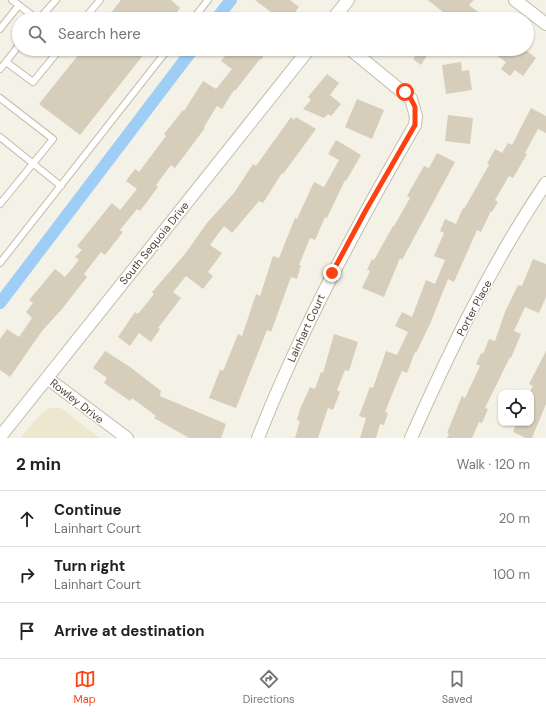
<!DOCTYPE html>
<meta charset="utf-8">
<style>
:root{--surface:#fff;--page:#f2f2f2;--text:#222;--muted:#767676;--line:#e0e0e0;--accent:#ff4112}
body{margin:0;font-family:"DM Sans",sans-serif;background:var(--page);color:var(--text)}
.controls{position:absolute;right:12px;bottom:12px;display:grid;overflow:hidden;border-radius:8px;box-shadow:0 1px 3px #0004}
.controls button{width:36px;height:36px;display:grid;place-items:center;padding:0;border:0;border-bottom:1px solid var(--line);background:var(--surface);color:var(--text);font:20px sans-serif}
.stop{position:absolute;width:12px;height:12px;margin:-9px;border:3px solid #ff4112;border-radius:50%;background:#fff}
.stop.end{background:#ff4112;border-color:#fff;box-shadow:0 1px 4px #0008}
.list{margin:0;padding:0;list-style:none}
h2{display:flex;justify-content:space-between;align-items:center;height:52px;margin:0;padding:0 16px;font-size:17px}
h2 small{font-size:13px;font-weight:400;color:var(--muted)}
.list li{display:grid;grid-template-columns:26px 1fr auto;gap:12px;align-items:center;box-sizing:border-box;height:56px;padding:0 16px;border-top:1px solid var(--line)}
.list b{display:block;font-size:15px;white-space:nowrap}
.list p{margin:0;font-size:13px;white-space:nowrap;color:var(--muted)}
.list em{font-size:13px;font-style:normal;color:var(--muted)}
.icon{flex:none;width:22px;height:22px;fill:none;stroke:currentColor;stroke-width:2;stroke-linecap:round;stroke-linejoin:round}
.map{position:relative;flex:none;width:546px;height:438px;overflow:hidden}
.search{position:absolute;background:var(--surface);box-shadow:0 1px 3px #0004;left:12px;right:12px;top:12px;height:44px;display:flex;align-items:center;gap:10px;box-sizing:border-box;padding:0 14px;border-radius:22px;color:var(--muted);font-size:15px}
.sheet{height:220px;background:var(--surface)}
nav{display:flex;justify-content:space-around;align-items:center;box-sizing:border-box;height:56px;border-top:1px solid var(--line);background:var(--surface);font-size:11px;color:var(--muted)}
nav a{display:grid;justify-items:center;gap:2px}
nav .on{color:var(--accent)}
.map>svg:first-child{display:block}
.education{fill:#eee7cf}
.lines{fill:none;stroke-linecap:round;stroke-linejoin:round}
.canal{stroke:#9ecef6;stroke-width:12}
.building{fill:#d7cdbb}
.lane-casing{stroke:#c3bcab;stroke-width:8}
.street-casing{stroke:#c3bcab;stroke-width:14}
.path{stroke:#c3b698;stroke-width:2;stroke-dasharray:2 2;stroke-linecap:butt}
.lane{stroke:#fff;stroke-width:6}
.street{stroke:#fff;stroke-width:12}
.route{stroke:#ff4112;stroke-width:5}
.labels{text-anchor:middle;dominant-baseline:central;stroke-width:3;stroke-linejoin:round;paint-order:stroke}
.street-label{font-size:11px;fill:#484135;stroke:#fff}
</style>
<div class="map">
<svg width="546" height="438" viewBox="0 0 546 438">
<rect width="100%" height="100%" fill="#f4f1e6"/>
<path class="education" d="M49 408H61L99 438H21L34 421Z"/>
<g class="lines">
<path class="canal" d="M216 19 231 0
M0 303 193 49"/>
</g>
<path class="building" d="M121 0H171L180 8 172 19H106Z
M255 0H290L299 7 290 19H265L271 12Z
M428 0H474L469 5 487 19H448L443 15 444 13Z
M83 49H148L80 135 39 104Z
M230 49H267L261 60 260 59 235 91 234 90 222 109 217 106 204 127 205 128 175 168 171 165 156 185 158 187 140 211 137 209 120 230 123 232 105 255 101 252 84 274 87 277 62 309 42 331 10 377 0 370V339L7 329 19 337 32 318 26 312 33 303 29 300 55 269 65 277 79 260 75 257 82 250 77 246 112 203 120 210 137 189 126 181 135 169 139 172 166 136 164 134 183 110 184 111 203 81 216 89 232 69 221 61Z
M420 49H431L421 65 413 59Z
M487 49H524L536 58 523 76 515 70 510 76 501 69 506 62Z
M461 62 462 71 469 70 472 90 446 94 442 65Z
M327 74 339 83 330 95 341 104 331 116 328 114 324 118 303 109 311 100 308 97Z
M357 99 384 110 372 139 345 127Z
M531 108 546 116V133L538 129 525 153 527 154 513 178 509 176 495 200 498 202 492 212 491 211 481 232 477 230 454 282 448 279 430 324 416 353 415 352 407 373 402 371 395 387 385 412 388 413 384 425 380 424 376 438H360L366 418 359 416 370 387 373 388 386 351 397 355 408 332 395 326 402 312 412 317 426 280 435 284 445 260 434 256 444 233 440 231 445 219 456 224 463 208 464 209 489 165 487 164 495 149 502 153 508 143 512 145Z
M448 115 473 118 470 144 445 141Z
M291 117 294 120 296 117 316 129 283 174 282 173 263 203 259 201 232 233 224 226 210 245 222 253 208 272 213 276 203 289 186 276 173 292 181 298 158 328 160 329 151 342 139 333 130 346 118 337 135 312 138 314 154 294 152 292 185 254 207 223 234 193 253 164 256 166Z
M336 140 361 155 346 181 345 180 327 218 325 217 315 240 310 238 299 265H301L297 279 291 277 271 332 267 330 236 408 209 398 220 370 223 371 238 334 242 336 256 294 260 296 273 256 279 258 295 218 297 219 314 182 324 187 339 160 328 154Z
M437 153 455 162 402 260 400 258 384 297 362 288 370 271 367 270 372 259 374 260 393 226H394L410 198 407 196 424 166 429 168Z
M533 259 546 264V297L539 313 525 307 514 331 521 334 511 358 510 357 485 408 488 409 482 423 479 422 472 438H447L449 434 447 433 462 396 465 398 480 366 476 364 481 353 483 354 489 339 495 341 505 312 518 285 522 286Z
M334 334 358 342 349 371 345 370 337 390 340 392 333 410 328 408 318 438H295L300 421 297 420 300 409 310 387 315 389 321 372 323 373Z
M105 351 130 367 161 391 160 396 226 424 221 438H189L154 418 156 416 132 398 130 401 104 383 107 378 93 368Z
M546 351V404L532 438H526L513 432 516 423H531V389L533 386 529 384Z"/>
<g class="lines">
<g class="lane-casing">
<path id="lane" d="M12 0 37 19
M39 19 56 0
M84 19 100 0
M193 19 208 0
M0 29 19 5
M19 45 6 62 33 82 60 49
M0 69 6 62
M0 98 53 139 0 204
M0 137 61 186
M0 263 168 49"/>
</g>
<g class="street-casing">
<path id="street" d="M515 0 546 24
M333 19 348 0
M47 378 127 438
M0 437 309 49
M258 438C301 329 356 227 415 125L416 116 411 99 350 49
M411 438C450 350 492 263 546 183"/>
</g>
<path class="path" d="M101 13 106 17"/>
<use href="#lane" class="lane"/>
<use href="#street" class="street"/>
</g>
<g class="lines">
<path class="route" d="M332 273 366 210 415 125V107L411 99 405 92"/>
</g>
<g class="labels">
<g class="street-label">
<text transform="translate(154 243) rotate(-51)">South Sequoia Drive</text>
<text transform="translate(474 308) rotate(-62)">Porter Place</text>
<text transform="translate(306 328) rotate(-65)">Lainhart Court</text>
<text transform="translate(77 401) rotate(38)">Rowley Drive</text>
</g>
</g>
</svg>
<div class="controls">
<button><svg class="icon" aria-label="locate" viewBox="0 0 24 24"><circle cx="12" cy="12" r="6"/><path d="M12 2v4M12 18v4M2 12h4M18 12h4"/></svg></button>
</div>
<div class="stop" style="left:405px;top:92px"></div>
<div class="stop end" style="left:332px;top:273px"></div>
<div class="search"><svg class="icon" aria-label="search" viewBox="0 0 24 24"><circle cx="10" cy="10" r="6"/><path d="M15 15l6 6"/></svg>Search here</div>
</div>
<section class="sheet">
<h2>2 min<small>Walk · 120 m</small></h2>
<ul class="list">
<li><svg class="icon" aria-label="ahead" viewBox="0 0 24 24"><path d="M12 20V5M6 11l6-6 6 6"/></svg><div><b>Continue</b><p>Lainhart Court</p></div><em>20 m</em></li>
<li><svg class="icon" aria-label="right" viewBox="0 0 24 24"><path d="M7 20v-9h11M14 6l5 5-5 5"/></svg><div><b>Turn right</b><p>Lainhart Court</p></div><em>100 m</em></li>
<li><svg class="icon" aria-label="arrive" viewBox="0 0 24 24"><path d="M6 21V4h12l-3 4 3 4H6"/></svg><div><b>Arrive at destination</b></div></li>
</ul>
</section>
<nav>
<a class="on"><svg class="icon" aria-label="map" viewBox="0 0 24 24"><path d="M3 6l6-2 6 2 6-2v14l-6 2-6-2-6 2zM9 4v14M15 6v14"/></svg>Map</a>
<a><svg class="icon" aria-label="directions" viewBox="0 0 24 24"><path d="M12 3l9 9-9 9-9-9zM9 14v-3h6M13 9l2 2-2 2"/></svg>Directions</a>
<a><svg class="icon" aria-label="saved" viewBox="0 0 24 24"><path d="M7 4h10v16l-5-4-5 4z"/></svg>Saved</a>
</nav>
